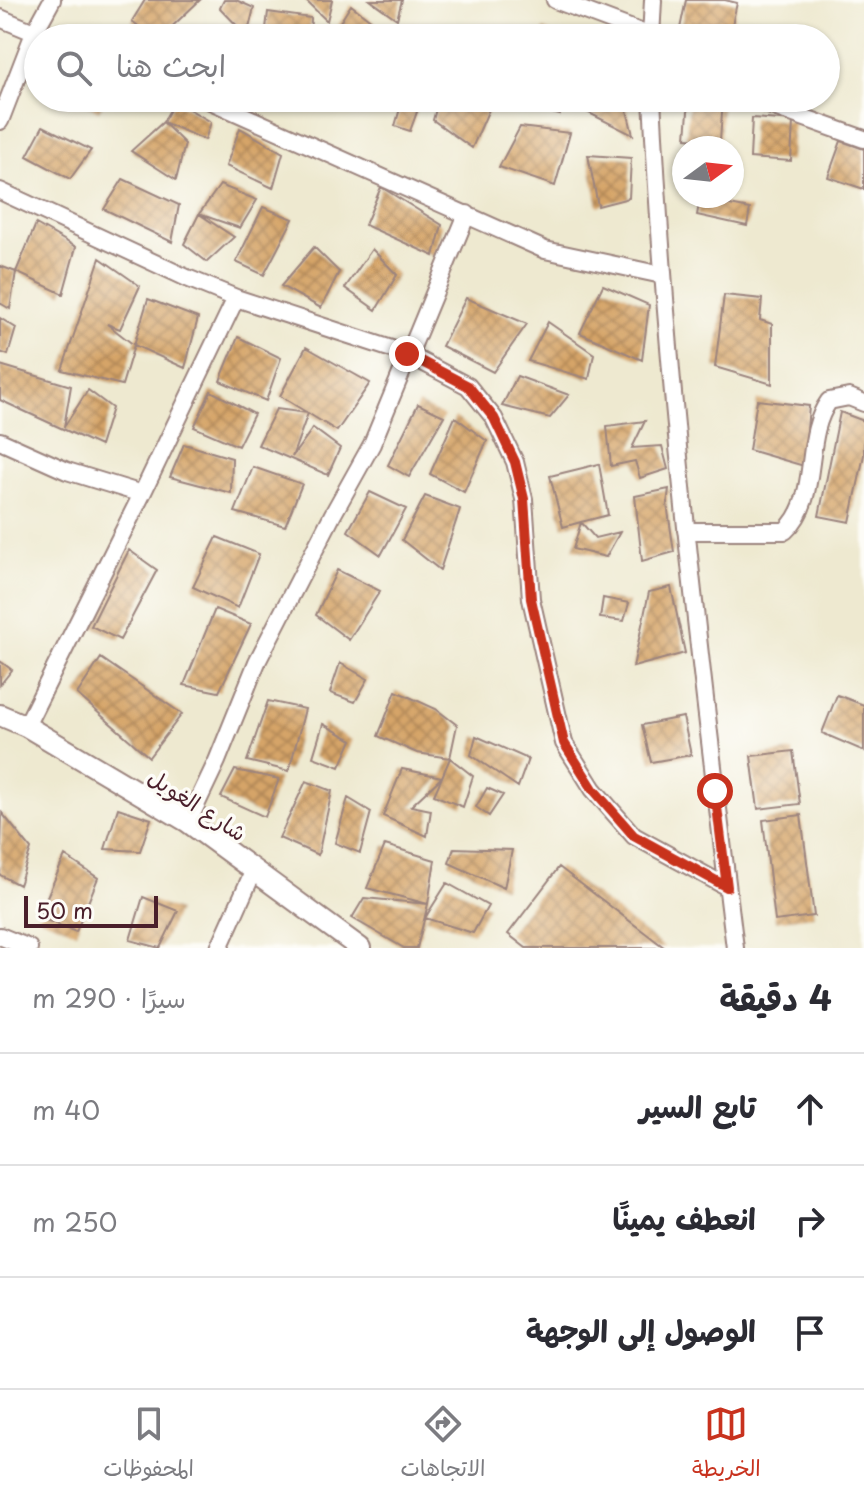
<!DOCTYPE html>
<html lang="ar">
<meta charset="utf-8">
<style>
:root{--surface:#fff;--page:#f2f2f3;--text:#2b2b33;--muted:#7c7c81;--line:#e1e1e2;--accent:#c8321e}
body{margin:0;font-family:"Playpen Sans","Playpen Sans Arabic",sans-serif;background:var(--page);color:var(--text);direction:rtl}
.compass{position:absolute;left:672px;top:136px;width:72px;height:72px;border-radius:50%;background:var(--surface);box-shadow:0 2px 6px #0004;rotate:75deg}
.scale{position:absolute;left:24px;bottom:20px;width:134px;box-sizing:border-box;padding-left:8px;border:4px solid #4a1f2b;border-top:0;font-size:22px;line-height:28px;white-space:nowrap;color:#4a1f2b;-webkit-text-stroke:6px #fdfcf7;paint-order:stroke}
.stop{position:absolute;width:24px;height:24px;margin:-18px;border:6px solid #c8321e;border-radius:50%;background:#fff}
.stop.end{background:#c8321e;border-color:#fff;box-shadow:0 2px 8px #0008}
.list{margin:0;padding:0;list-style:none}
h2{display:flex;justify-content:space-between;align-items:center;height:104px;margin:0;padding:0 32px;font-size:34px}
h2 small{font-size:26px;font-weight:400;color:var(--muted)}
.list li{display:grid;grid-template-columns:52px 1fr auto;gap:24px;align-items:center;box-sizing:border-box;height:112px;padding:0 32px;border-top:2px solid var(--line)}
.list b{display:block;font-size:30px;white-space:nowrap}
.list em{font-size:26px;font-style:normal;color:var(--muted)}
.icon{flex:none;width:44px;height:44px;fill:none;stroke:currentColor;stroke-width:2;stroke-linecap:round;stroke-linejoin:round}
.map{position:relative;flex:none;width:864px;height:948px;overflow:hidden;direction:ltr}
.search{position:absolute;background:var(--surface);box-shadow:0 2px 6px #0004;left:24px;right:24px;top:24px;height:88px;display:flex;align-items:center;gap:20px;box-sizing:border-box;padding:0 28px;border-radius:44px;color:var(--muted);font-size:30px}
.sheet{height:440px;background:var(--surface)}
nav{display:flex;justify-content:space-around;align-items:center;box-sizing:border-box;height:112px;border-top:2px solid var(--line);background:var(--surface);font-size:22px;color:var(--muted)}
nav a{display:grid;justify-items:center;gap:4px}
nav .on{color:var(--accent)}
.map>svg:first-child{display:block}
.building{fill:url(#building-cross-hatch)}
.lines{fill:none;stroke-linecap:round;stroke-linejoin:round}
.minor-casing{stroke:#9c847e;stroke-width:20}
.tertiary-casing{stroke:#9c847e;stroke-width:24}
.minor{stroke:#fff;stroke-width:16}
.tertiary{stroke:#fff;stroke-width:20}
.route{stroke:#c8321e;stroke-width:10}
.labels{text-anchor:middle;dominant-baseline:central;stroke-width:7;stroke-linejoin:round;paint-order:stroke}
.street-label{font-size:22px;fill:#4a1f2b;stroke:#fdfcf7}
</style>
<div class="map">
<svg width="864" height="948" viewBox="0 0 864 948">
<defs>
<pattern id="building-cross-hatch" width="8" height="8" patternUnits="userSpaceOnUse" patternTransform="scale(2)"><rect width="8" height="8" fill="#d5a468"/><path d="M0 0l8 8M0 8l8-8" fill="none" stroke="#af8556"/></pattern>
</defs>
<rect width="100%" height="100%" fill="#fdfcf7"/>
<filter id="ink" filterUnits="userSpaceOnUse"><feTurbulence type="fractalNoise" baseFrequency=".0125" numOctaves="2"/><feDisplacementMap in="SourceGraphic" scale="16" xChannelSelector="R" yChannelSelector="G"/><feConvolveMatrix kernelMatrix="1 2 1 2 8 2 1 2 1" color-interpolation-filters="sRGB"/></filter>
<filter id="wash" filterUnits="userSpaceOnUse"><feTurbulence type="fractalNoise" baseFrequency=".006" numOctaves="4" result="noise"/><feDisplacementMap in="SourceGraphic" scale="32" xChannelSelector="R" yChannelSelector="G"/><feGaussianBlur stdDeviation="1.8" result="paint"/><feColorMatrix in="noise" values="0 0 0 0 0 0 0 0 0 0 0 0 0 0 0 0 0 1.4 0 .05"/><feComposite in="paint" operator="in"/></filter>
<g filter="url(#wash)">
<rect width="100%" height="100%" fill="#eee9d0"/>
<g id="blocks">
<path class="building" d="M145 0H200L160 38H153L132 21Z
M224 0H236L254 8 247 36 220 8Z
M305 0H332L327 21Z
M370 0H402L397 19Z
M686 0H725L737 3 729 38H678Z
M351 5 385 31 381 38H330Z
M268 12 311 18 310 38 265 37Z
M544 29 563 38H539Z
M71 98H106L99 111Z
M403 98H422L410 131 395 126Z
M439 98H494L472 148 433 120Z
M511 98H624L633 135 563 100 560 115 510 102Z
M689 98H723L720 141 686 138Z
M175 101 211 122 205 140 163 122 185 144 176 180 131 151 163 122Z
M752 118 793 121 791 161 750 158Z
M43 126 91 150 70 179 27 156Z
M520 127 570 133 555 186 499 167Z
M240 128 283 153 273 188 226 166Z
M841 141 864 149V189L828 177Z
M588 155 631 158 629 198 598 206Z
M123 179 179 205 172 242 104 209Z
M220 185 257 200 240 228 199 214Z
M381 187 442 225 434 256 365 225Z
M700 199 750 209 747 226 697 215Z
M263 207 293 219 264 275 236 262Z
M199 214 234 237 207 262 184 244Z
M36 224 76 247 63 294 16 272Z
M314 247 339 272 321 308 281 286Z
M372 249 397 275 376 310 345 288Z
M100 258 140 286 120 329 107 324 134 345 122 385 62 370Z
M0 266 16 272 10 309 0 303Z
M603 285 649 305 642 360 580 333Z
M724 295 762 299 760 320 772 324V384L715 367Z
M466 298 527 324 493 372 442 346Z
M148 299 198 318 185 368 134 345Z
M0 318 16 328 8 355 0 352Z
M548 322 594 354 589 379 528 361Z
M238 337 281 358 266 401 220 381Z
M306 347 370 383 337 431 280 396Z
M0 365 71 386 64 427 88 390 112 408 100 446 0 400Z
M517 376 569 395 550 418 502 406Z
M211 391 254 414 238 446 194 427Z
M757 400 809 406 804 466 749 450Z
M418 404 444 416 409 477 388 465Z
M276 409 308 413 292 457 313 428 340 448 328 475 258 445Z
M840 412 864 421V455L850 522 819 516Z
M455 417 487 441 464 492 430 474Z
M645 421 632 448 662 446 668 469 640 478 635 461 611 466 607 426Z
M184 444 232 458 231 493 170 477Z
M599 464 608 515 581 522 595 538 620 532 606 557 573 549 581 522 563 527 550 476Z
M253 467 302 484 285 526 235 512Z
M669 489 667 504 674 552 642 561 635 496Z
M370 492 406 509 381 555 348 531Z
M425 496 460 509 440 570 402 540Z
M217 537 259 554 238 608 193 587Z
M129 550 157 570 120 640 91 626Z
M337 570 380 591 349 640 316 615Z
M671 587 685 653 633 667 649 592Z
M603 598 629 603 624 621 600 618Z
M215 609 251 624 219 692 184 685Z
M101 658 182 714 149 757 77 694Z
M0 661 12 670 0 685Z
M340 663 368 679 355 702 330 693Z
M396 691 436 709 457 725 450 758 473 776 463 807 434 795 442 777 411 806 431 810 427 836 383 816 402 769 442 777 450 758 417 753 378 736Z
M837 695 864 705V751L822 733Z
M268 701 305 709 289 771 247 761Z
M683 717 691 755 651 762 642 725Z
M323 724 352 740 340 767 313 757Z
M476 736 528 759 518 787 471 755Z
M793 751 800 804 758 809 751 756Z
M235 770 279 779 265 817 221 797Z
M306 781 332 791 318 855 279 838Z
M487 788 503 795 489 816 476 807Z
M348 798 371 812 360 853 335 843Z
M118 808 151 819 140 851 105 849Z
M2 813 31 849 19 885 0 875Z
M801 815 814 916 775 921 763 820Z
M385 845 435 860 428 904 367 888Z
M454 848 512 850 504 888 449 863Z
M65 856 98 878 76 932 38 917Z
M559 867 665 948H526L508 934Z
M447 883 488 906 473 933 425 918Z
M143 897 178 911 160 948 130 940Z
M364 898 428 904 417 948H404L352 918Z"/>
</g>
</g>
<g filter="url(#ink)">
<use href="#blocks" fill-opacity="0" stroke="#9c847e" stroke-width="2"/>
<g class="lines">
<g class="minor-casing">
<path id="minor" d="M555 0 651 36
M0 18 48 38
M651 38 653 0
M204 98 545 250 662 275
M652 98C666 382 700 665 735 948
M749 98 864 139
M0 121 34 33 52 0
M0 191 187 278 236 298 142 494 26 726
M236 298 407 354 468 386 494 418 515 462 524 499 531 599 564 743 593 789 634 836 727 887
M0 441 67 471 142 494
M686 531H785C821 498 802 438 829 401L849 397 864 403
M188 822 217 761 257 662 333 514 372 444 467 214
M0 936 29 948
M219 948 254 870"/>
</g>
<g class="tertiary-casing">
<path id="tertiary" d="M0 715 26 726 188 822 360 948"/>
</g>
<use href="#minor" class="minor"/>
<use href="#tertiary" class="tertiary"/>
</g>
</g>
<g class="lines" filter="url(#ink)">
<path class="route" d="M407 354 468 386 494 418 515 462 524 499 531 599 564 743 593 789 634 836 727 887 715 791"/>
</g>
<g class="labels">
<g class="street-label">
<text transform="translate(198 804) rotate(33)">شارع الغويل</text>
</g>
</g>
</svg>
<svg class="compass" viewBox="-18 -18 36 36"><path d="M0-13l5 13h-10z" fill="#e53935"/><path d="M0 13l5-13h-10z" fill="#7c7c81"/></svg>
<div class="scale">50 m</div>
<div class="stop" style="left:715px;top:791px"></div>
<div class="stop end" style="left:407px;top:354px"></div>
<div class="search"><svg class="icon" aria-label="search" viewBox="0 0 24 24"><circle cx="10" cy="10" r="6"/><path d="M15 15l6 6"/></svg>ابحث هنا</div>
</div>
<section class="sheet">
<h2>4 دقيقة<small>سيرًا · 290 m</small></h2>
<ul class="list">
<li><svg class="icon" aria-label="ahead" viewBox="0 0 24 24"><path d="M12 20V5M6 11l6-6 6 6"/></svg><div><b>تابع السير</b></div><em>40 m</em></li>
<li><svg class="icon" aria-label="right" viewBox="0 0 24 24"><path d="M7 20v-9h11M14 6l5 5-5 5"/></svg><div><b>انعطف يمينًا</b></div><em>250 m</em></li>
<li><svg class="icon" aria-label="arrive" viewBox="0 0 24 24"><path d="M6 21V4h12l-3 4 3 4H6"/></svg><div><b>الوصول إلى الوجهة</b></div></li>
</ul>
</section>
<nav>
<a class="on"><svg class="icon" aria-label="map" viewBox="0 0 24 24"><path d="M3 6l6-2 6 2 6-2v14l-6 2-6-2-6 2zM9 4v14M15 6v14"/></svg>الخريطة</a>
<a><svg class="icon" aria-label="directions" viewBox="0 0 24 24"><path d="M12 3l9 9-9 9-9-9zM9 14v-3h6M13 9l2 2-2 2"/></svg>الاتجاهات</a>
<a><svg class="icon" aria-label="saved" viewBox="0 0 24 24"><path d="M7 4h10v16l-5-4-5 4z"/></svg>المحفوظات</a>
</nav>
